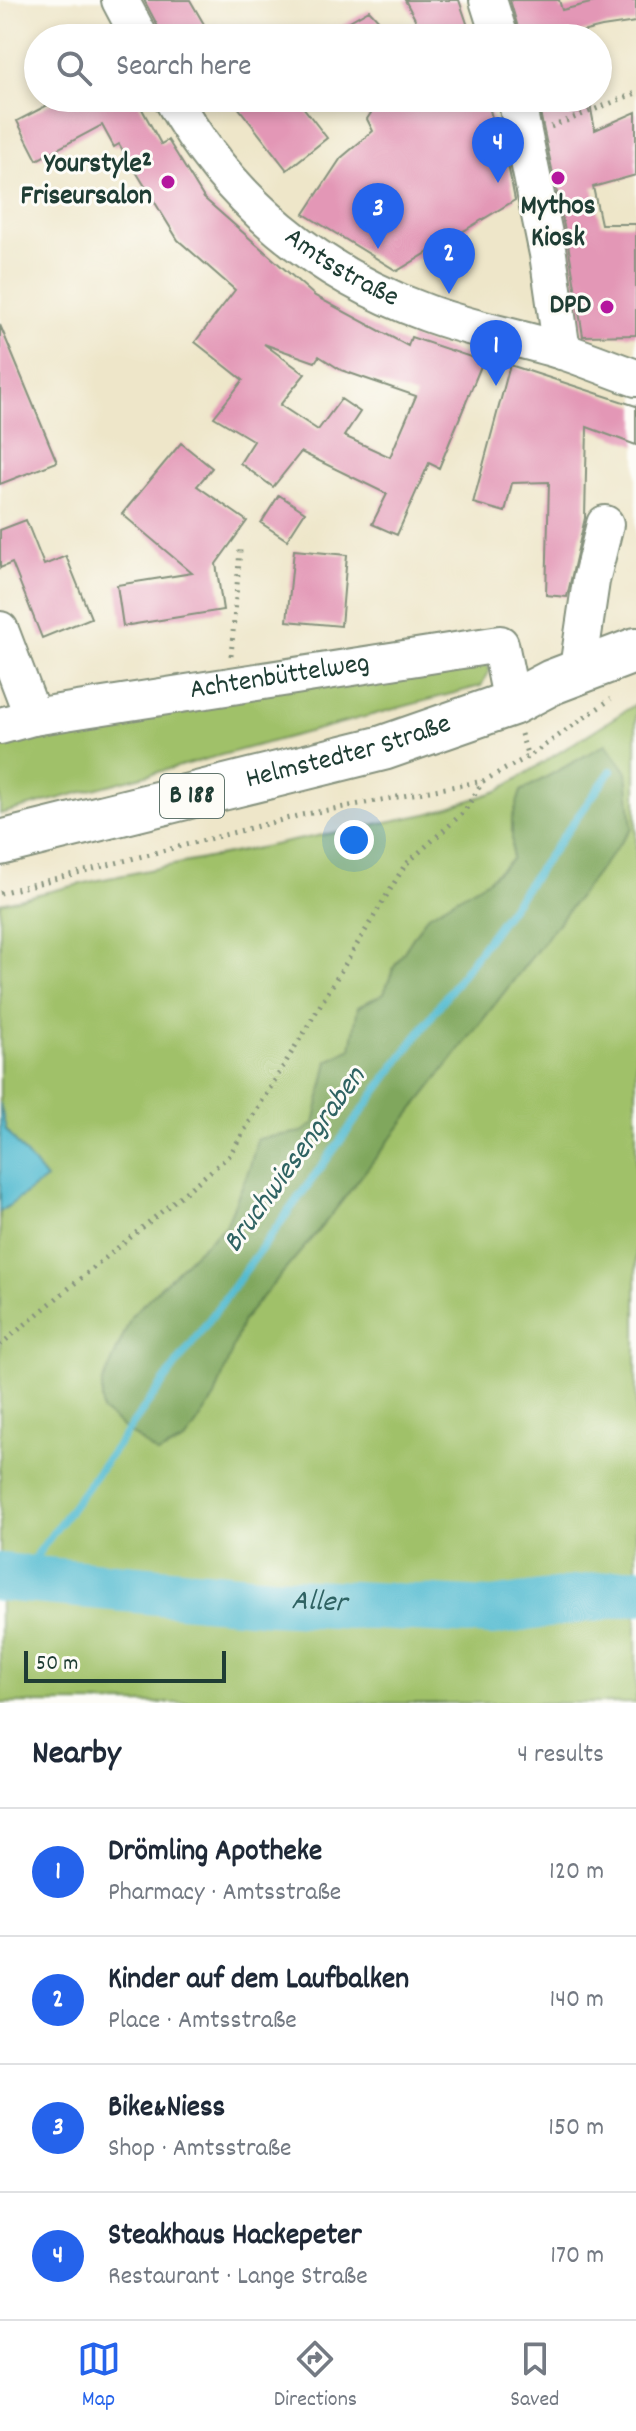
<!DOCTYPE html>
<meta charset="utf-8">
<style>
:root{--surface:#fff;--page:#f2f2f3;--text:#1f2937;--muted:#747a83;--line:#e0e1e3;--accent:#2563eb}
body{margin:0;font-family:Dekko,sans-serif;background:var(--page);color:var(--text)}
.scale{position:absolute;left:24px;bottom:20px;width:202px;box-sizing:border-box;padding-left:8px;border:4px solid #1f3d34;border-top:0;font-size:22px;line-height:28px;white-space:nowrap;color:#1f3d34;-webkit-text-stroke:6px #fdfcf7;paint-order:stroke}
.you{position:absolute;left:354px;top:840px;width:28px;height:28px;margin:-20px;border:6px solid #fff;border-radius:50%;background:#1a73e8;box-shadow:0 0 0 12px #1a73e833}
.badge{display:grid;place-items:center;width:52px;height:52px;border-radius:50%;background:var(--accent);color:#fff;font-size:26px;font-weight:700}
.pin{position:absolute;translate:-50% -66px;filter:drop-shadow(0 2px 4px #0008)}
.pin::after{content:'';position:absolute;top:42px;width:28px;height:24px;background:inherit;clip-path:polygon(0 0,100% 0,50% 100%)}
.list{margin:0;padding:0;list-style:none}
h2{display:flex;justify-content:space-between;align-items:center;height:104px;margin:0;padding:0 32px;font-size:34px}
h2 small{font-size:26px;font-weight:400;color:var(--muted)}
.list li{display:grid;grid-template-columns:52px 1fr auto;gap:24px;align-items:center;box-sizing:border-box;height:128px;padding:0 32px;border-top:2px solid var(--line)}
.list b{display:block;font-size:30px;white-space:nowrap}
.list p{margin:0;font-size:26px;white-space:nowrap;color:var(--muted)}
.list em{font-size:26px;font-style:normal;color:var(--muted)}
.icon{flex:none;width:44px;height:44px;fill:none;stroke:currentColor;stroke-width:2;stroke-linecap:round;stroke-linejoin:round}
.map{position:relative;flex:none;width:636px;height:1703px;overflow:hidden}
.search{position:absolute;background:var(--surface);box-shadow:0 4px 12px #0003;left:24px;right:24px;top:24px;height:88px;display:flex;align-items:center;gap:20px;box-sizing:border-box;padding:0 28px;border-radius:44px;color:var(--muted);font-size:30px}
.sheet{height:616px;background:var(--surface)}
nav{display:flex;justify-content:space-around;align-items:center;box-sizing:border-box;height:112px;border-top:2px solid var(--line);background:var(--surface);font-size:22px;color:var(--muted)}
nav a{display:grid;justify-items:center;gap:4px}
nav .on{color:var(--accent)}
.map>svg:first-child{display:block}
.green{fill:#a0c169;stroke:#607f4e;stroke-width:2}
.forest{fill:#80a75d;stroke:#507248;stroke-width:2}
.water{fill:#54bcd1;stroke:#3a7c82;stroke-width:2}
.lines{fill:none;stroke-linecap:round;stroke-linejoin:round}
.stream{stroke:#54bcd1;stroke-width:8}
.river{stroke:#54bcd1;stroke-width:48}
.building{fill:#e397b6;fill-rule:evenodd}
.minor-casing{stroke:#86927e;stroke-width:40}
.major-casing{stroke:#86927e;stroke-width:48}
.path{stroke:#86927e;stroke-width:5;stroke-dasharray:2 6;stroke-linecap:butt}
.minor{stroke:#fff;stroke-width:36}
.major{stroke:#fff;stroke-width:44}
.poi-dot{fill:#b5179e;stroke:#fdfcf7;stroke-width:3}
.labels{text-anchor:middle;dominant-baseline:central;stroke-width:6;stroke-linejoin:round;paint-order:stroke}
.shield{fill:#fdfcf7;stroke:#62766e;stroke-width:2}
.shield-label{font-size:26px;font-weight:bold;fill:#1f3d34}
.poi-label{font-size:28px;font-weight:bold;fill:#1f3d34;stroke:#fdfcf7;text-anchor:end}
.street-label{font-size:28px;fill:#1f3d34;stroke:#fdfcf7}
.water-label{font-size:30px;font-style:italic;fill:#2f6363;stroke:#fdfcf7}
</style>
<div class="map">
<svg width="636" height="1703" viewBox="0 0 636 1703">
<rect width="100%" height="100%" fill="#fdfcf7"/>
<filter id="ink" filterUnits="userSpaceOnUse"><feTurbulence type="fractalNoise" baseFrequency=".0125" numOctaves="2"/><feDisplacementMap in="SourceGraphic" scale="16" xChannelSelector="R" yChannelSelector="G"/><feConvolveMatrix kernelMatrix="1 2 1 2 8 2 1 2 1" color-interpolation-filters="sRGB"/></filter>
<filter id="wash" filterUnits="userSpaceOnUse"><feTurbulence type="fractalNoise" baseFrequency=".006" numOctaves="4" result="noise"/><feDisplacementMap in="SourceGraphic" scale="32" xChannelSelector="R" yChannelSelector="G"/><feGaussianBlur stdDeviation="1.8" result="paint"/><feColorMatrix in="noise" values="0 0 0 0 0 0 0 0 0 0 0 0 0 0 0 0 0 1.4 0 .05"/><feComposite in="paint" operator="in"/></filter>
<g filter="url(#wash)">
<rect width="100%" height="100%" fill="#eee6c9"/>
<path class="green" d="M471 654 490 669 481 686 0 814V737Z
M636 704V1703H0V903L94 881 431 813 498 791Z"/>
<path class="forest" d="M606 744 627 772 632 828 328 1219 243 1320 215 1397 186 1440 158 1454 102 1411V1385L132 1315 196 1252 226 1225 250 1167 257 1139 302 1132 314 1124 328 1061 351 1049 358 1007 384 993 394 967 427 916 488 880 512 859V819L521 791Z"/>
<path class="water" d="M0 1103 6 1130 46 1179 0 1212Z"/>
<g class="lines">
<path class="stream" d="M20 1578 611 771"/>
<path class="river" id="s1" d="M0 1577 272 1601 492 1612 636 1591"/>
</g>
<g id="blocks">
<path class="building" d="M144 0H190L212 38H164Z
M405 0H459L472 38H425Z
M510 0H559L562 10 603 0H636V22L602 27 557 38H521Z
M369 10 395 38H320Z
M61 98H136L161 144 168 140 204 198 315 296 408 346 411 337 483 361 439 468 429 463 397 535 372 524 387 494 301 452 273 487 240 463 254 441 214 417 243 380 195 342 235 290 178 240 119 144 114 147 102 125 37 160 17 121ZM264 344 315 362 319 356 341 370 416 396 390 457 344 436 360 412 341 399 318 430 280 405 305 374Z
M231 98H296L327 138 287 170Z
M381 98H452L458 105 455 98H487L502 158 506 155 515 200 397 271 304 214 341 158 373 131 367 119Z
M537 98H574L575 102 589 99 595 130 636 112V175L593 187 601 224H636V335L583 336 569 250Z
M0 325 57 462 0 484Z
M510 365 636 406V445L587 427 585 518 567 597 546 595 549 482 512 483 505 512 473 503Z
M181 443 212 468 197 486 247 521 216 564 223 610 123 626 117 585 192 573 122 514Z
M279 495 305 512 287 540 261 523Z
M26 520 44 565 66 556 91 618 42 638 12 563 0 568V530Z
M294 550 347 555 341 626 287 621Z"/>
</g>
</g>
<g filter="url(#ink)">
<use href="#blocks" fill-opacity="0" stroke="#86927e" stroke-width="2"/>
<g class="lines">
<g class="minor-casing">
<g id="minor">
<path d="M120 0 140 38"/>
<path d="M488 0 500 38"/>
<path id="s2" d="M172 98C228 200 318 274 427 313 470 329 517 337 562 351 587 359 611 369 636 378"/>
<path d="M516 98 548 254 562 351"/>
<path d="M0 630 33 717"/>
<path d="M579 662 591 581 605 524"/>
<path id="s3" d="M0 726 33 717 500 644 512 703"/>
</g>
</g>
<g class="major-casing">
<g id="major">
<path id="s4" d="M0 843 383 748 512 703 552 682 636 650"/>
</g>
</g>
<path class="path" d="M551 127 636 93
M231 656 240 550
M521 734 528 757
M0 893 301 815 483 781 528 757 611 699
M0 1345 229 1156 405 865 464 812 483 781"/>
<use href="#minor" class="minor"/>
<use href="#major" class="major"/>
</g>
</g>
<g class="poi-dot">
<circle cx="558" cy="178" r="8"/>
<circle cx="168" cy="182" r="8"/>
<circle cx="607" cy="307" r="8"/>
</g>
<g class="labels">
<rect class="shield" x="160" y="774" width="64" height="44" rx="6"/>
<g class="shield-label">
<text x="192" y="796">B 188</text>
</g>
<g class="poi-label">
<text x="152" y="166">Yourstyle²<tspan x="152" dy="32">Friseursalon</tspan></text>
<text x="558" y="208" text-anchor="middle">Mythos<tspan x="558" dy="32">Kiosk</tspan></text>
<text x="591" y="307">DPD</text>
</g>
<g class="street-label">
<text stroke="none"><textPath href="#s2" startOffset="244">Amtsstraße</textPath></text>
<text stroke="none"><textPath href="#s3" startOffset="284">Achtenbüttelweg</textPath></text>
<text stroke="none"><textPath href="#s4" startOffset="360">Helmstedter Straße</textPath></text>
</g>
<g class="water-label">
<text transform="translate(296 1161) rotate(-54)">Bruchwiesengraben</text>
<text stroke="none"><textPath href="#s1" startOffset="320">Aller</textPath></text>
</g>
</g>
</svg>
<div class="scale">50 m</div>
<div class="you"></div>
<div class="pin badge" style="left:496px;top:386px">1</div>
<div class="pin badge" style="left:449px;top:294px">2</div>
<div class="pin badge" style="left:378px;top:249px">3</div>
<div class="pin badge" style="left:498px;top:183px">4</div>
<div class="search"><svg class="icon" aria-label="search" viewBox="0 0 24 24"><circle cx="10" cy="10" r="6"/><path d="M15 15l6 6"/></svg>Search here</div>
</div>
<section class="sheet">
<h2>Nearby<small>4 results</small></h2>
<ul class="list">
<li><span class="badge">1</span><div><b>Drömling Apotheke</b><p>Pharmacy · Amtsstraße</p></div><em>120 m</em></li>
<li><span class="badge">2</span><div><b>Kinder auf dem Laufbalken</b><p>Place · Amtsstraße</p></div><em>140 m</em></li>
<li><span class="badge">3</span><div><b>Bike&amp;Niess</b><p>Shop · Amtsstraße</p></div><em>150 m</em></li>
<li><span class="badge">4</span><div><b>Steakhaus Hackepeter</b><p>Restaurant · Lange Straße</p></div><em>170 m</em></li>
</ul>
</section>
<nav>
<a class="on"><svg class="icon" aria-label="map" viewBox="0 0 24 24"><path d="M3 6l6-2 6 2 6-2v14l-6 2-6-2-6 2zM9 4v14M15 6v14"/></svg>Map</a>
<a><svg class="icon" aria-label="directions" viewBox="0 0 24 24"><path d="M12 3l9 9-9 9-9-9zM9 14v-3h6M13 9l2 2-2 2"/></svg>Directions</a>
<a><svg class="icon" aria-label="saved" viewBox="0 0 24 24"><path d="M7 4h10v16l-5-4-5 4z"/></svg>Saved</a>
</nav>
